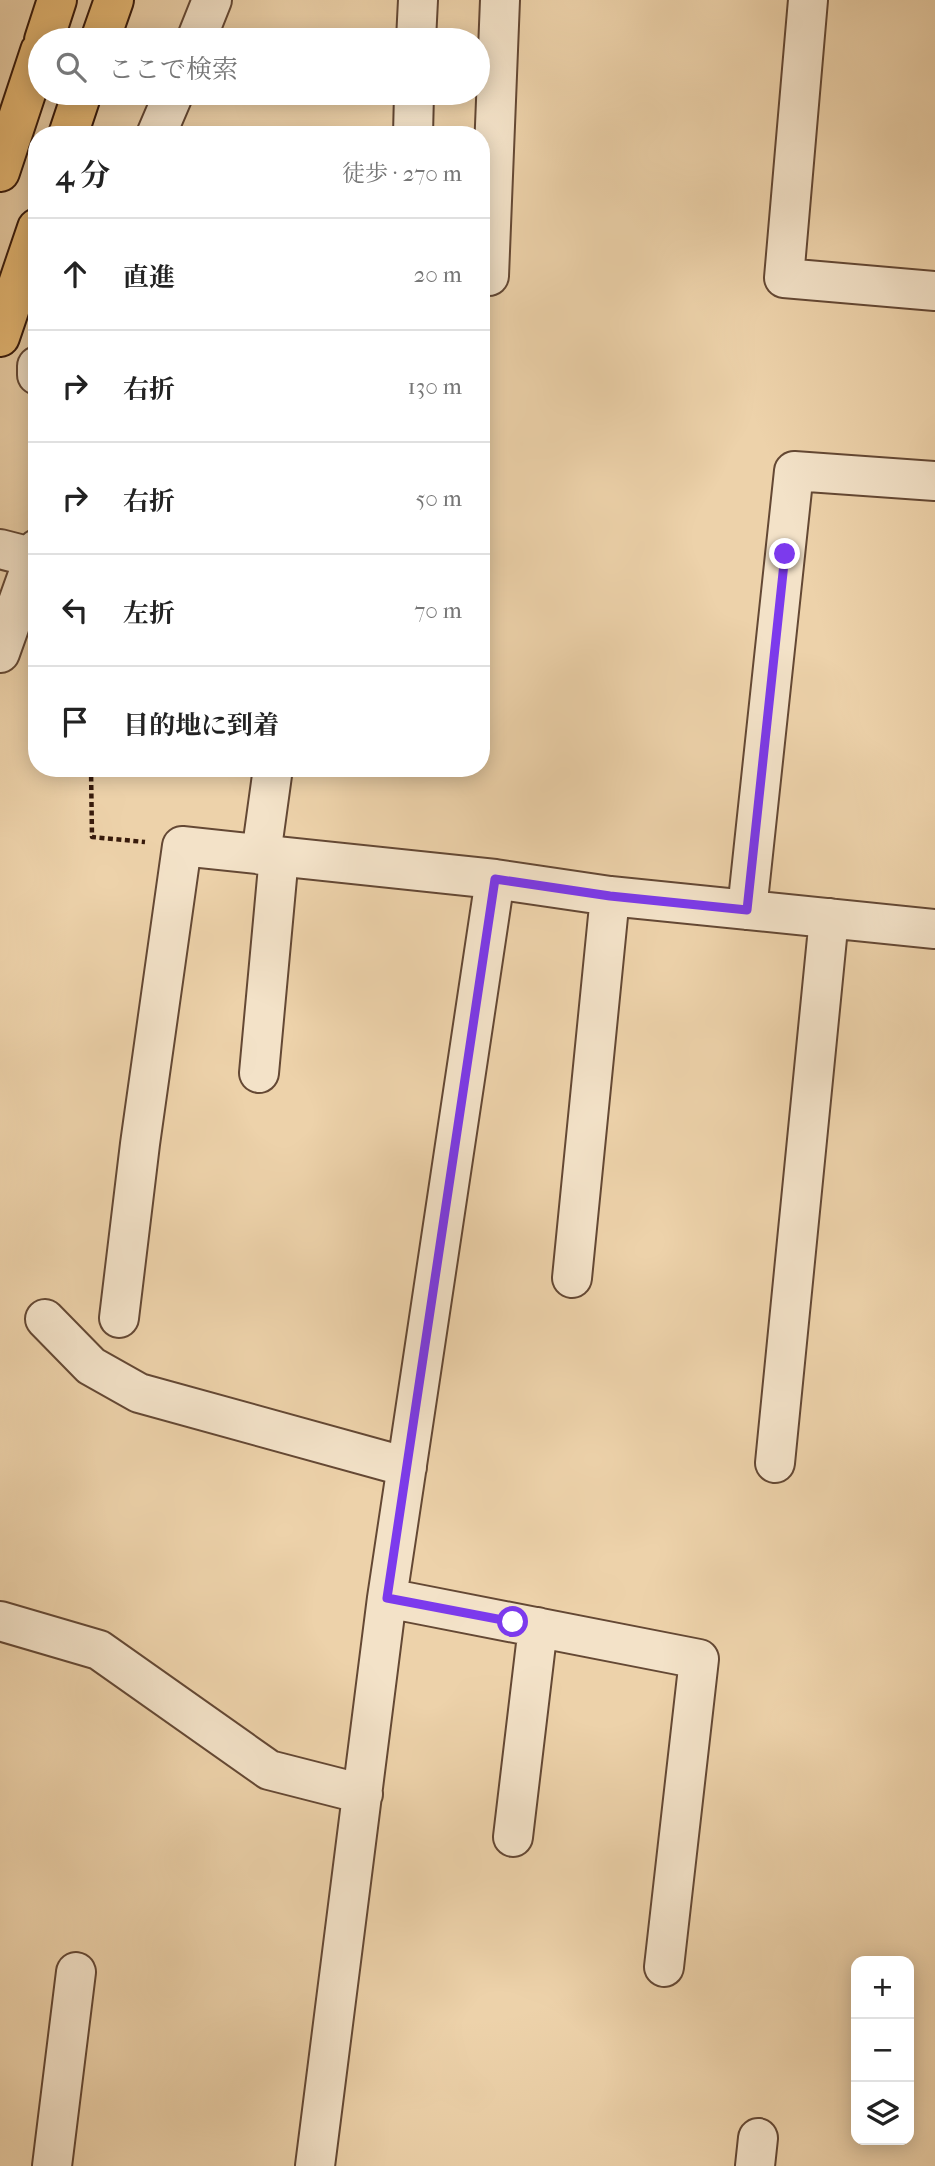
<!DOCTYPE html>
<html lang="ja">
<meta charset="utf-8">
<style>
:root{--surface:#fff;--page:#f2f2f2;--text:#222;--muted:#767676;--line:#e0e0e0}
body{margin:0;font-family:"IM FELL French Canon","Noto Serif JP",serif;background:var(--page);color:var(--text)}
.controls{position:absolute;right:21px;bottom:21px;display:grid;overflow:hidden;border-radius:14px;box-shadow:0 4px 18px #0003}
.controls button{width:63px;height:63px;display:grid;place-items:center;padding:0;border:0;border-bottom:2px solid var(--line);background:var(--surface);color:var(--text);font:35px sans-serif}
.stop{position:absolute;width:21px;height:21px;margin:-16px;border:5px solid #7c3aed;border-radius:50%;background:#fff}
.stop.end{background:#7c3aed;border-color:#fff;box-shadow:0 2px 7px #0008}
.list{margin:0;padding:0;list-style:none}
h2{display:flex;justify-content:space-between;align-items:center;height:91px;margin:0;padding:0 28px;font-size:30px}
h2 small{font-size:23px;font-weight:400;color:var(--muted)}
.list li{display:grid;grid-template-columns:46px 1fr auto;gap:21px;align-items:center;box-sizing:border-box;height:112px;padding:0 28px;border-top:2px solid var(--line)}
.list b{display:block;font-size:26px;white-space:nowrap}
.list em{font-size:23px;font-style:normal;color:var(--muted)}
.icon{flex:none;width:38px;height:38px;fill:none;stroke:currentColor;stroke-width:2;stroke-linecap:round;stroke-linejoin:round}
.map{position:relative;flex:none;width:935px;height:2166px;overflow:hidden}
.search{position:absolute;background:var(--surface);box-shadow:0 4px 18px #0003;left:28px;top:28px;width:462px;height:77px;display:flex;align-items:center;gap:18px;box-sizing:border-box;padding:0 24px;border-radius:38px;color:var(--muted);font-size:26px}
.panel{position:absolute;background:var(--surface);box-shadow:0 4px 18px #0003;left:28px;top:126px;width:462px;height:651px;border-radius:28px}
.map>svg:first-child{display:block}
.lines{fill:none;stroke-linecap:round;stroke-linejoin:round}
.minor-casing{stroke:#644834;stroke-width:42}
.highway-casing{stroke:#371a0c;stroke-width:42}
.path{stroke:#371a0c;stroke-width:4.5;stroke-dasharray:5 3.5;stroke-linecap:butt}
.minor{stroke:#f3e2c8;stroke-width:38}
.highway{stroke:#e6b975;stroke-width:38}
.route{stroke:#7c3aed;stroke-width:9}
</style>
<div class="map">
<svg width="935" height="2166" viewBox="0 0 935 2166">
<rect width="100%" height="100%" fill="#edd2aa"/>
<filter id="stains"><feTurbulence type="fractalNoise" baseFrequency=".00286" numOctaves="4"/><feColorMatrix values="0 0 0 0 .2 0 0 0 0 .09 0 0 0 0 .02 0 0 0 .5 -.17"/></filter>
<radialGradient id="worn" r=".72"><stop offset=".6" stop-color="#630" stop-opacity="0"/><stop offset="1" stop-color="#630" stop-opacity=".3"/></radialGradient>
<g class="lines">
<g class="minor-casing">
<path id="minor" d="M808 0 784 278 935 291
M196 40 212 0
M416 40 418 0
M156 135 174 93
M413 135 414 93
M489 276 500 0
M37 366V375
M0 549 35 558
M0 653 37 549
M261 855 273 768
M747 910 794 471 935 481
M259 1073 279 856
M572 1278 610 896
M119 1318 140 1144 182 846 495 879
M45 1319 91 1366 139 1393 407 1467
M775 1463 829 918
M387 1598 699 1659 664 1967
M0 1621 99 1650 269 1770 363 1794
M513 1837 538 1627
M52 2166 76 1972
M315 2166 387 1598 495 879 610 896 935 929
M755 2166 758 2138"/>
</g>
<g class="highway-casing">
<path id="highway" d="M44 40 57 0
M100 40 114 0
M68 135 82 93
M0 172 40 51
M0 337 37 228"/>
</g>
<path class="path" d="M91 768 92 837 145 842"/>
<use href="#minor" class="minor"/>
<use href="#highway" class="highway"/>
</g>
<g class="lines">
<path class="route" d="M513 1622 387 1598 495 879 610 896 747 910 785 554"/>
</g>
<rect width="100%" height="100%" filter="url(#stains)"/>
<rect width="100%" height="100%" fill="url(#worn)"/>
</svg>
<div class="controls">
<button>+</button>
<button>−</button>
<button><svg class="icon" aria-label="layers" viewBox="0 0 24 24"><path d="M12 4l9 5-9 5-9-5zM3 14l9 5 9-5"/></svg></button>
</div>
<div class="stop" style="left:513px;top:1622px"></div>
<div class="stop end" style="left:785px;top:554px"></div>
<div class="search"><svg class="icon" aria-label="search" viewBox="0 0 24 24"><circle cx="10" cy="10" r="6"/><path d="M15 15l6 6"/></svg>ここで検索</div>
<section class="panel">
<h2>4 分<small>徒歩 · 270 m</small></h2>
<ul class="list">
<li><svg class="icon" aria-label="ahead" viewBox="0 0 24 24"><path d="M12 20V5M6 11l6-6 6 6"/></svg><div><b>直進</b></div><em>20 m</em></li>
<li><svg class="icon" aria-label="right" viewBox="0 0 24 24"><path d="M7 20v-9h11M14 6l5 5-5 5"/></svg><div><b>右折</b></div><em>130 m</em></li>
<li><svg class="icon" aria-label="right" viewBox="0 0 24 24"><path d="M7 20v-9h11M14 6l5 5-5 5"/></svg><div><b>右折</b></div><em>50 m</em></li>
<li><svg class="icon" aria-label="left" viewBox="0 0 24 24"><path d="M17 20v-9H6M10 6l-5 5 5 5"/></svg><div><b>左折</b></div><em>70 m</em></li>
<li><svg class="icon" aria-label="arrive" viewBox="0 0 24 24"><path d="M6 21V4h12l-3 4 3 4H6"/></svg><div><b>目的地に到着</b></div></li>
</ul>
</section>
</div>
